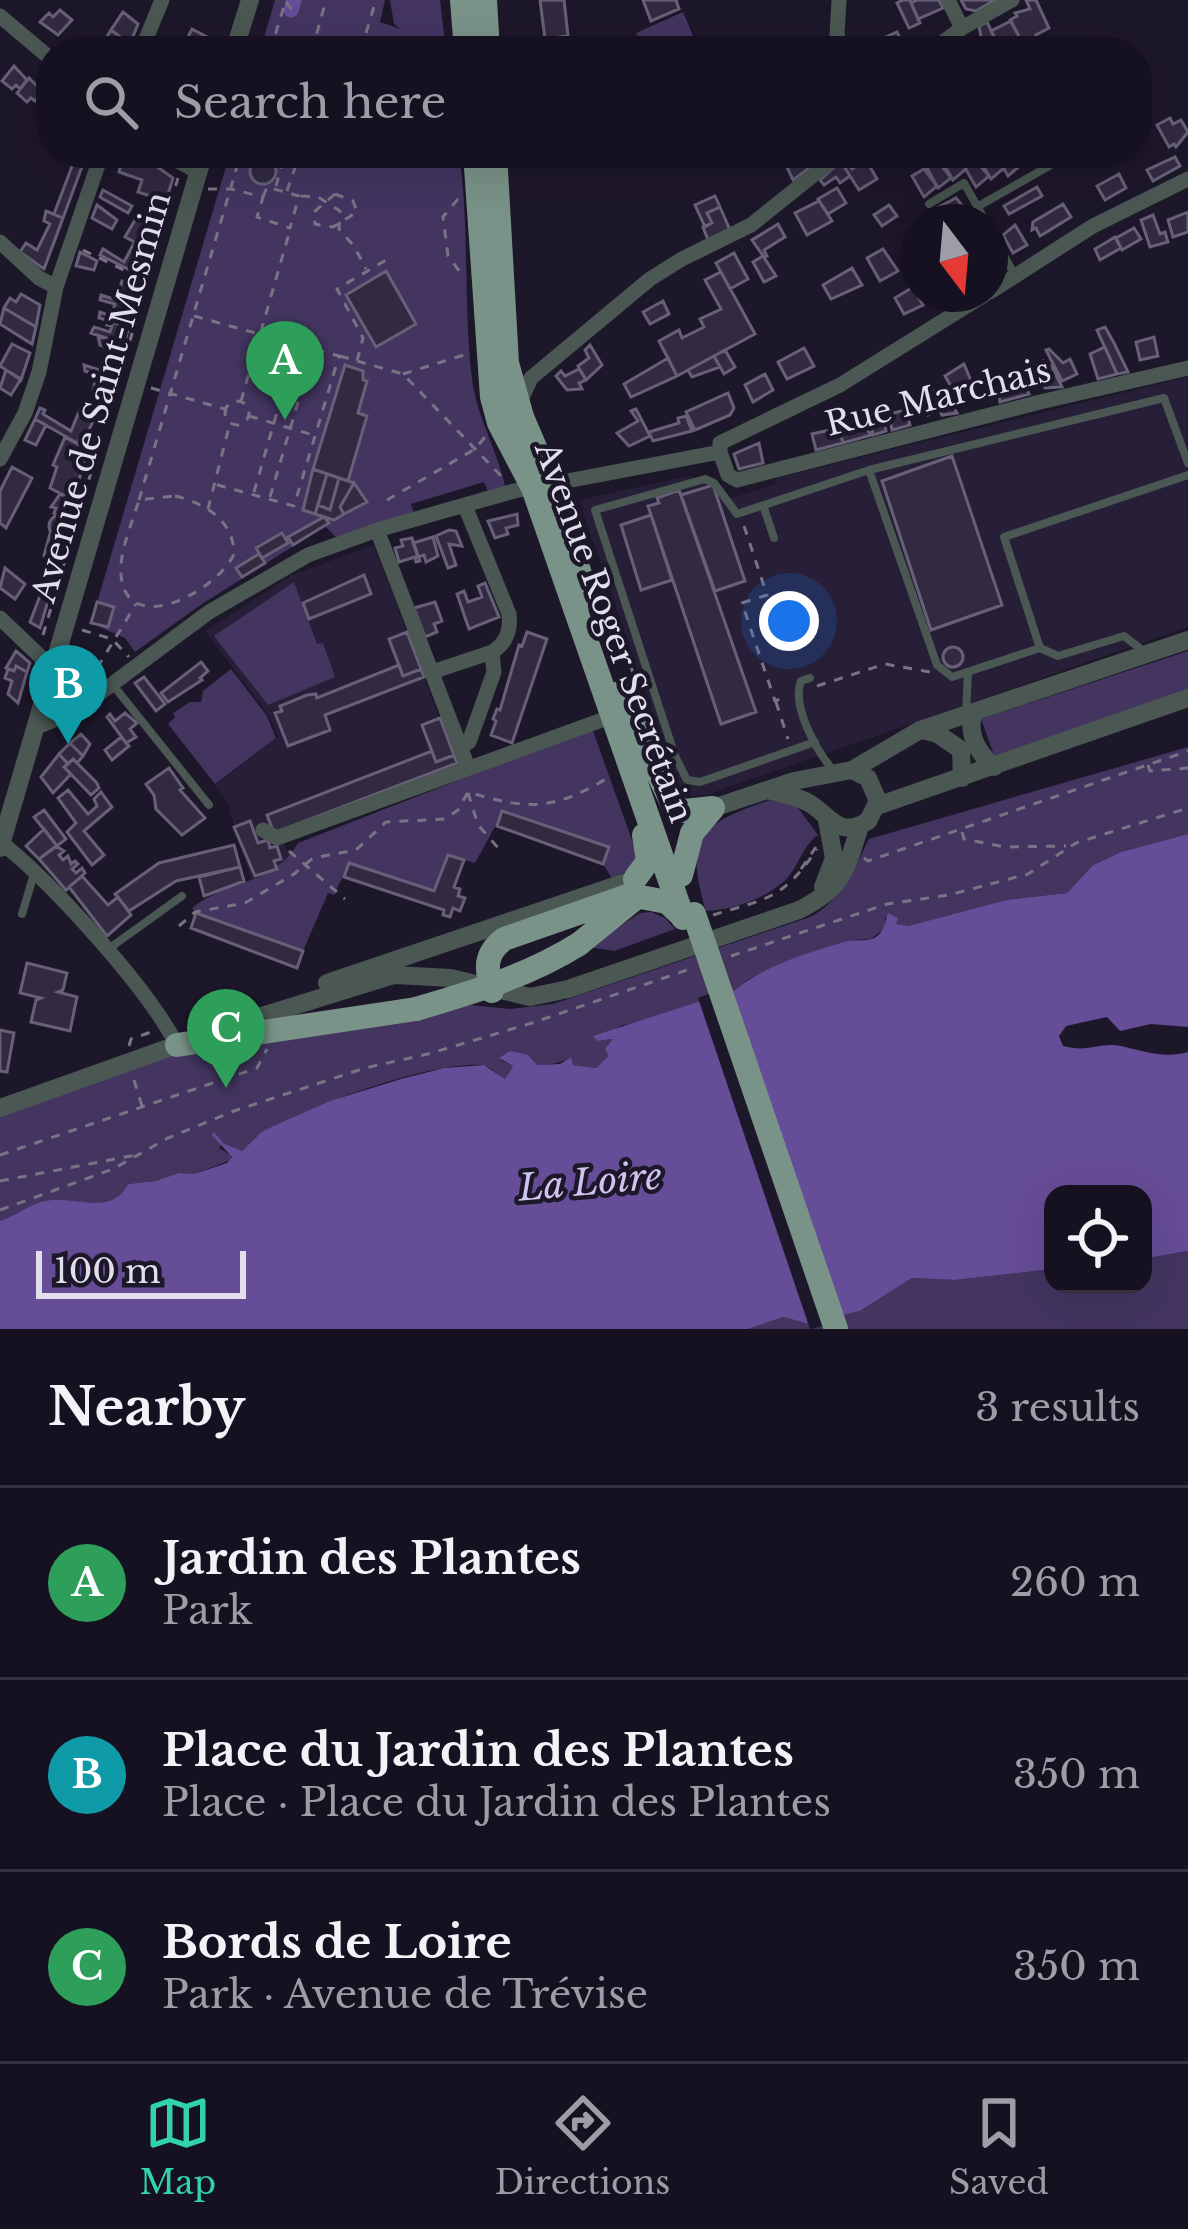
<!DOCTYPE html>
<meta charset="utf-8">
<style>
:root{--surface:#161120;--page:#1f1a29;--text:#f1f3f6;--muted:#9e9da5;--line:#35313e;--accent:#31d4a9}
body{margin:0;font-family:"Libre Baskerville",serif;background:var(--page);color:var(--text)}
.controls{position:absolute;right:36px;bottom:36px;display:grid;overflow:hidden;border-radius:24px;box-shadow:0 12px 48px #0002}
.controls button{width:108px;height:108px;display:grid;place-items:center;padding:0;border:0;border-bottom:3px solid var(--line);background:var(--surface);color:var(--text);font:60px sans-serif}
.compass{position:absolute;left:900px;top:204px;width:108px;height:108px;border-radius:50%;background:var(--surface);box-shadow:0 12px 48px #0002;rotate:164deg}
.scale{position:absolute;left:36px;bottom:30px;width:210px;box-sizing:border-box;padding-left:12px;border:6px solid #e2dfed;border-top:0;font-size:33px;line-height:42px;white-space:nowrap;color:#e2dfed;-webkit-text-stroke:9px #1d172a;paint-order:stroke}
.you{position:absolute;left:789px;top:621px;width:42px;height:42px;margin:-30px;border:9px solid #fff;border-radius:50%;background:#1a73e8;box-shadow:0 0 0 18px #1a73e833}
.badge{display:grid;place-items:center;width:78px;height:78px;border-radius:50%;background:var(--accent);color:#fff;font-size:39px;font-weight:700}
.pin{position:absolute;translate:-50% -99px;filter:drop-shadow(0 3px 6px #0008)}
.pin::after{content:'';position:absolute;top:63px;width:42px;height:36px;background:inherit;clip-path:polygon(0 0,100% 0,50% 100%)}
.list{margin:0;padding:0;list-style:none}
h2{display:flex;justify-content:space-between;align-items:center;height:156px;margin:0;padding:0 48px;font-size:51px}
h2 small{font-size:39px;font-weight:400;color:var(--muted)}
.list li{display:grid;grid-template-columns:78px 1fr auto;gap:36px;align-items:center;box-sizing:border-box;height:192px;padding:0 48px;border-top:3px solid var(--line)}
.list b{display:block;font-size:45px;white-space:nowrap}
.list p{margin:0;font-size:39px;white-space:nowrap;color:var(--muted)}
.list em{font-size:39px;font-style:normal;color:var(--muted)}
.icon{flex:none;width:66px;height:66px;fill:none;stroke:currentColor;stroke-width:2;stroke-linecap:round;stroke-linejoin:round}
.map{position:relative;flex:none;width:1188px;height:1329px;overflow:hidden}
.search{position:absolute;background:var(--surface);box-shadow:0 12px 48px #0002;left:36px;right:36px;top:36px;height:132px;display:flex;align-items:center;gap:30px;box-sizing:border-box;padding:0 42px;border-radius:48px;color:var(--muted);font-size:45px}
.sheet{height:732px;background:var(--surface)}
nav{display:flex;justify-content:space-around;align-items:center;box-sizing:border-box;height:168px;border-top:3px solid var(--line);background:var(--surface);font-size:33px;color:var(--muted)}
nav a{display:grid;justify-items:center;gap:6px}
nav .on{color:var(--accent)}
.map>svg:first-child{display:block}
.built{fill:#271f38}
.green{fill:#433560}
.water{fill:#664d97}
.pier{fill:#1d172a}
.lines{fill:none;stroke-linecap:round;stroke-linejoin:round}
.canal{stroke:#664d97;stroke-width:15}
.building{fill:#312a40;stroke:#676078;stroke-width:3}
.path{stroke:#797485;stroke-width:3;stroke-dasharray:9 9;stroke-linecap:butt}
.service{stroke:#4a5752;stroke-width:8}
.minor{stroke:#4a5752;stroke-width:15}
.tertiary{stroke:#4a5752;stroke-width:18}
.primary{stroke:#7a9389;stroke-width:24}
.primary-bridge{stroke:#7a9389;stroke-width:24}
.labels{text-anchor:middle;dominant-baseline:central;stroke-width:9;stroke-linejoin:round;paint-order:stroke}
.street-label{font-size:33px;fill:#e2dfed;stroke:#1d172a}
.water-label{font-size:36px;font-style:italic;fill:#cfc4ee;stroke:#1d172a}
</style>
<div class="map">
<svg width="1188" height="1329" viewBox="0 0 1188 1329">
<rect width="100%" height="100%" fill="#1d172a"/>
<path class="built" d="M1187 377 1188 627 706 795 692 796 677 786 579 500 689 476 717 483 732 498 775 484 776 478Z
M374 545 457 765 278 833 290 854 288 859 277 870 251 879 227 802 214 786 278 737 269 716 205 631 292 575Z"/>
<path class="green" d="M275 0H385L380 22 401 29 394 24 390 0H440L446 51H430L413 35 427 51H260Z
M683 12 699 50 645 51 636 33Z
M230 153H459C470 228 463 304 472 379 477 417 497 449 505 486L488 492 484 482 411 504 414 513 336 537 325 526 199 606 135 652 125 638 91 623Z
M294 582 317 644 323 643 335 677 268 705 214 636Z
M1188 651V690L995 758 981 719Z
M231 669 267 716 276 738 215 784 168 724 175 717 173 713 190 702H201L203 691Z
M592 728 638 857 634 868 612 878 603 864 608 848 503 812 475 863 448 855 434 891 349 863 334 895 328 893 303 951 196 913 192 908C228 878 272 887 298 843Z
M1188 747V834L1121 852 1093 865 1067 893 1006 900 908 926 896 924 885 917V928L871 939 852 940 787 962 749 979 735 990 698 1004 638 1024 622 1025 597 1041 614 1039 610 1056 596 1068 572 1065 571 1057C549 1070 524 1064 500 1060L513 1066 505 1079C497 1075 491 1066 482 1065 426 1062 282 1112 242 1151L223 1143 219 1148 231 1155V1160L194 1174 179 1173 155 1181 128 1184C109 1219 75 1193 43 1202 27 1206 16 1216 0 1221V1116L179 1051 470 1005 510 1009 553 1004 810 917C842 900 853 870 869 839Z
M770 800 795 804 818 835C803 846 800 862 789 876 771 897 733 910 706 911 683 836 702 823 770 800Z
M651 912 665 918 675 929 614 951 589 947 640 913Z
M1188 1251V1329H748L783 1317 809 1324 860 1311 912 1278 955 1280 1053 1269V1284H1143V1259Z"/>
<path class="water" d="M1188 834V1027L1151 1024 1120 1031 1107 1017 1066 1026 1059 1036 1063 1046C1089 1053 1099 1042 1121 1046 1143 1051 1165 1059 1188 1052V1251L1143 1259V1194H1053V1269L955 1280 912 1278 860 1311 809 1324 783 1317 748 1329H0V1221C18 1215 33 1201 53 1200 82 1198 111 1215 128 1184L155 1181 179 1173 194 1174 227 1163 232 1157 212 1135 214 1132 223 1143 242 1151 263 1131 287 1120 330 1101 401 1079 444 1068 484 1065 505 1079 513 1066 499 1058 510 1051 528 1055 537 1065 560 1064 571 1057 573 1065 596 1068 609 1056 605 1049 613 1039 597 1041 593 1036 735 990C765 965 810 952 848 941 857 939 868 942 876 937 885 931 885 921 888 913L898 918 896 924 908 926 1006 900 1067 893 1093 865 1121 852Z"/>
<path class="pier" d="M728 986 843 1322 810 1329 698 998Z"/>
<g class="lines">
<path class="canal" d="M291 10 294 0"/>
</g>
<path class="building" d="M540 0H564L568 36 545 39Z
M643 0H676L679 9 651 21Z
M903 0H910L920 23 909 28 897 3Z
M917 0H939L943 8 918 19 911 3Z
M961 0H995L976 11 966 9Z
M1026 0H1036L1049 28 1036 35 1039 41 1032 45 1028 39 1022 42 1010 20 1017 16 1015 13 1030 9Z
M60 10 72 20 58 35 40 22 49 13 53 17Z
M123 12 138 24 130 44 111 30Z
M1011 21 1022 42 1011 51H1001L991 31Z
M987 22 1001 51H990L981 37 979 26Z
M192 29 207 37 200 51 184 45Z
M111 30 130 44 127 51 104 41Z
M897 32 906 51H883L879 40Z
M14 66 27 80 20 89 16 85 12 89 2 81Z
M29 78 43 92 35 101 31 98 27 102 17 93Z
M1170 118 1173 124 1181 120 1188 132 1176 147 1174 144 1169 147 1157 125Z
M77 153H87L63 218 54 214Z
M124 153H138L173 178 166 201 138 192 142 180 119 172Z
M799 153H812L816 163 793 180 785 163Z
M952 153H956L966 169 953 180 941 159Z
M991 153 1004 168 991 179 980 160Z
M1004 153H1014L1021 165 1008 176 997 157Z
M1175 157 1180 166 1153 181 1147 170Z
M250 171a13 13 0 1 1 26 0a13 13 0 1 1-26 0Z
M866 160 877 179 859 190 845 168 849 165 852 169Z
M841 161 850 176 840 183 836 177 824 185 820 180Z
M938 161 951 178 938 188 927 168Z
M977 162 989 176 976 187 965 168Z
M924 169 937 186 924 197 912 176Z
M1119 174 1126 188 1105 200 1097 186Z
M1037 187 1042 196 1009 214 1004 206Z
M837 188 846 203 828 214 818 199Z
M103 190 132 206 128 213 100 197Z
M715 196 720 207 707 213 712 223 705 227 695 205Z
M956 198 967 211 946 222 939 207Z
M819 201 832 221 807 235 795 213Z
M1063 204 1071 217 1040 236 1036 228 1032 230 1033 222Z
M97 205 117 220 112 229 92 218Z
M889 205 897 216 882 226 874 215Z
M720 207 730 230 708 240 703 227 712 223 707 213Z
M46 211 63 218 44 269 20 252 26 243 37 250 50 224 44 221Z
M1188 212V232L1173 237 1168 220Z
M138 215 152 223 140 245 125 237Z
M1153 215 1160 234 1165 232 1168 242 1150 247 1141 220Z
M778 224 785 237 764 250 767 256 764 257 752 240Z
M1015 225 1027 245 1013 253 1003 235Z
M1134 228 1141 239 1122 250 1116 238Z
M1115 237 1121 248 1100 260 1095 249Z
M133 245 143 250 132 271 100 255 103 249 124 262Z
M883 249 898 271 880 281 867 258Z
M80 252 97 261 94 270 76 266Z
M734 253 748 279 730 289 716 263Z
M763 256 776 276 764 282 753 262Z
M852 268 862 285 831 299 823 285Z
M386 271 416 324 376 347 346 295Z
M721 272 755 334 677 376 659 341 679 330 682 338 704 327 700 319 721 309 705 280Z
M122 281 141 288 135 306 116 300Z
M913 287 923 305 904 314 895 298Z
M21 294 40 305 36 327 4 308 10 298 16 302Z
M101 295 135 306 129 327 99 318 100 312 111 316 115 304 100 300Z
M663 301 669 314 650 324 643 312Z
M4 308 36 327 32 344 0 324Z
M108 321 129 327 124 344 91 333 94 327 110 332 112 326 107 325Z
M1105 327 1114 343 1128 372 1117 374 1097 330Z
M98 336 124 344 115 375 105 372 112 349 100 345Z
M1154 337 1158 356 1140 360 1136 342Z
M12 344 30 353 21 380 0 366Z
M590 345 602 365 586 380 578 366 589 358 585 350Z
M1105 347 1117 374 1098 379 1090 354Z
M804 348 814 366 787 379 778 362Z
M1049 349 1063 363 1070 359 1077 374 1062 381 1046 350Z
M725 350 735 367 724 374 714 356Z
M714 356 720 367 692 377 688 370Z
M668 358 677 376 631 397 624 384Z
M1043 361 1046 368 1051 366 1062 387 1045 388 1041 378 1031 383 1024 371Z
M964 364 972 383 955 393 945 376Z
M84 365 115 375 102 417 96 412 100 399 94 397 93 390 97 375 85 371Z
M345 365 363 371V380L367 381 358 413 367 416 348 481 313 469Z
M579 369 586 380 579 383 582 389 567 390 556 376 561 371 565 376Z
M6 370 21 379 11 395 0 388Z
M765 374 773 390 753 402 745 385Z
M1021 379 1029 394 1000 402 998 385Z
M934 390 938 396 944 392 957 413 942 415 939 409 928 415 919 398Z
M728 393 734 408 730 415 695 430 686 412Z
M83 402 89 407 87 412 96 416 84 439 80 437 77 443 35 419 40 408 45 410 43 414 71 431Z
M881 407 886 431 873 435 870 420 876 419 873 409Z
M636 409 650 436 629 446 617 433 638 421 631 411Z
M906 410 910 425 892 430 889 414Z
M686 416 692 431 653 441 649 432 679 423 678 418Z
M35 419 46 425 36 445 25 440Z
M861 420 871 435 843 443 839 428Z
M839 428 843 443 816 450 812 434Z
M65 437 88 450 73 500 50 488 57 467 53 465Z
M759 443 763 463 739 469 734 454Z
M952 456 1002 605 931 630 882 481Z
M12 467 32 478 6 528 0 523V491Z
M313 469 327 474 315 514 303 510Z
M327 474 339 478 330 510 318 505Z
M339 478 354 483 340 507 344 514 334 520 315 514 318 505 330 510Z
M354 483 367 502 344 514 340 507Z
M713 485 745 581 715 591 681 495Z
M679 490 756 712 721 724 648 506 659 503 657 498Z
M60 494 77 502 72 519 54 513 56 508 51 507Z
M517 514 518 525 506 528 508 534 495 538 488 521Z
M49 526a11 11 0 1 1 22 0a11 11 0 1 1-22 0Z
M651 515 672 580 641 590 621 525Z
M324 517 329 523 293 545 288 537Z
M449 530 456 531 462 546 449 544 456 565 448 568 436 536Z
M282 533 288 543 262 558 256 548Z
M50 534 66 539 58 566 44 556Z
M433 537 438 556 426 562 424 555 418 557 413 543Z
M412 538 420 561 416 562 415 557 399 562 395 548 403 546 401 540Z
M259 554 265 563 242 577 236 568Z
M5 568 25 584 15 599 0 588Z
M364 575 371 594 309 619 303 603Z
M485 583 499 617 469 629 457 594 464 591 468 602 482 597 478 586Z
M43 588 51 591 40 628 30 622Z
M97 602 114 607 108 627 91 623Z
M435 602 442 621 434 624 437 632 425 637 414 608Z
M407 632 421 669 403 676 389 639Z
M527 632 547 639 512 743 491 735 496 721 493 719 497 709 500 710 519 645 522 646Z
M943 657a10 10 0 1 1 20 0a10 10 0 1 1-20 0Z
M16 651 30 663 27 672 16 666 14 671 6 668Z
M201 662 208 671 200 678 202 680 168 702 161 693Z
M399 665 403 676 421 669 424 677 325 715 330 730 288 746 275 713 282 711 280 706 307 695 316 694 317 698Z
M16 666 27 672 18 703 8 694 12 681 5 678 8 669 14 671Z
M144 677 165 704 156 711 135 683Z
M125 713 137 723 130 729 136 737 126 743 107 717 110 714 115 721Z
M440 718 454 755 436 762 422 725Z
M81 734 90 744 83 756 70 743Z
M121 737 129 746 112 760 105 750Z
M70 743 83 756 77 763 73 759 68 764 59 754Z
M432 751 436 762 454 755 457 763 274 833 267 815Z
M59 754 68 764 64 767 71 774 53 793 41 777Z
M73 759 97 783 99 788 91 795 64 767Z
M169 768 183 788 180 790 205 818 182 835 156 809 154 795 146 784Z
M68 790 88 814 97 806 94 799 101 792 112 807 84 831 104 855 92 865 67 832 76 823 58 798Z
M44 810 66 839 57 846 34 817Z
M502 811 609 847 603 864 497 826Z
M250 821 258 843 268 840 270 848 277 846 281 859 274 861 277 869 255 876 234 827Z
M44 829 57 846 39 859 26 846Z
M234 845 240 867 176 881 129 911 115 894 159 863Z
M56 846 64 851 59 855 63 860 68 856 71 864 75 861 78 864 72 869 76 873 82 868 85 873 66 890 39 859Z
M448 855 464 860 454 887 460 889 458 896 465 898 460 911 453 908 450 917 443 915 444 910 344 877 349 863 434 891Z
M240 867 244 881 204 896 199 877Z
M82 876 108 905 118 897 131 915 107 936 69 887Z
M196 913 303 951 297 968 191 928Z
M27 963 67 973 63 990 58 992 77 997 70 1031 31 1022 36 1000 41 998 20 993Z
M0 1030 14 1033 7 1072 0 1071Z"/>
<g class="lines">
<path class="path" d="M286 2 296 15
M366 33 376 0
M270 51 286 0
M312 51 326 0
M276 186 285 153
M208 189H231L263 197 257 217 290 228 299 196 267 187 263 197
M287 191 300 153
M335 194 353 201 357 212 333 227 315 224 314 212Z
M301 196 318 197 340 211 339 229 354 246 366 269
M458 199 443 217 448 256 463 276
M83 250 144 280
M194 316 339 356 294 506 214 484
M340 356 357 361 363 338 337 289 386 260
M357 361 403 374 502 477
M403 374 467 354
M151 388 225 409
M225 413a12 12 0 1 1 24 0a12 12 0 1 1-24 0Z
M241 401 290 230
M249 416 313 435
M254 492 296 346
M175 496C205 503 234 521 234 554 215 595 116 643 121 564 123 543 133 520 139 500Z
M270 497 313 351
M139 500 241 153
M387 500 475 449 485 437
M208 509 230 423
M744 526 767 595 742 603 775 701 785 697
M608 597 637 685
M82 630 112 639 129 657
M43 635 178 178
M88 683 136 604
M817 686 885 664 930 672
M776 702 788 739
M1148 765 1150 771 1188 768
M468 793 478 825 500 850
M962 832 964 839 1005 847 1066 846
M289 851 345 899
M864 858 868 861 1188 751
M801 869 816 847
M713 915C769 898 783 899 817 849
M179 926 195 912 245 903 294 874 313 858 356 850 386 822 445 819 458 810 468 792C530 811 555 810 611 776
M731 956 887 904 949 895 1028 874 1076 843 1188 808
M129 1046 131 1039 154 1031
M134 1080 142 1106
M0 1155 257 1068 267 1049
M0 1181 136 1155
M0 1210 113 1169 168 1138 234 1111 365 1068 428 1054 532 1023 693 968"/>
<path class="service" d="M929 204 964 183 986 222
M977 207 1049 166
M990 230 1014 274
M869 470 937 665 952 677 1040 648 1004 537 1188 475
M763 505 774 538
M1040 648 1058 656 1124 636 1146 653
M810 678 801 681C791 706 817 752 834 771
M113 685 209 805
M966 713 968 672
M815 742 700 782 687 780 675 756 595 510 705 479 714 483 737 514 869 470 1164 398 1188 463
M22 914 34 874
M107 950 182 896"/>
<path class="minor" d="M839 0 837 35 844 51
M948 0 962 28
M0 16 51 59
M141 51 162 0
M931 51 962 28 1012 0
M163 153 198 172
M0 242 39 278 56 287
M990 292 1093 226 1188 179
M518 406 531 378 650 279 682 259 751 225 841 153
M720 452 728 475 737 480 1040 402 1188 368
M0 459 25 413 39 372 56 287 102 153
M465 506 509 614C511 630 506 644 492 652
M377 530 468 767
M0 618 46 662 55 664
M432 672 492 652 494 672 469 742 461 747
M46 696 89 702
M37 727 76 711 209 612 308 555 377 530 514 491 720 452V443L840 385 986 294
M263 830 277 838 613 716
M2 843C54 885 146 986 177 1045"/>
<path class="tertiary" d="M234 51 250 0
M974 712C966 733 978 753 994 767
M922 730 938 734 961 750 962 778
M771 791C784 794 797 796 809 803 831 816 838 839 868 821L878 801 868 778 852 770
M877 806 1188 698
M713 808 794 781 852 770 920 730 1188 640
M0 848 204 153
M823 887 834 858 827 820
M327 983 635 879
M213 1031 394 975 451 978 530 997 568 989 799 910C844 887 845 872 860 826
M0 1108 188 1041"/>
<path class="primary" d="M462 0 466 51
M485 0 488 51
M475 153 492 397 499 423 533 488 683 918
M495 153 507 363 522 417 551 485 588 598
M619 693 673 805 684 811 713 808
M681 875 692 833 713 808
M635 879 648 861 644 835
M579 944 637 897
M492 991C486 969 484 954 504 939L630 895 667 902 681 915
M177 1045 416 1009"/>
<path class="primary-bridge" d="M694 914 836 1329
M416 1009C473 992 528 976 579 944"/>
</g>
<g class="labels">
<g class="street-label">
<text transform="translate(101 397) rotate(-74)">Avenue de Saint-Mesmin</text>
<text transform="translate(938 397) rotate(-14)">Rue Marchais</text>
<text transform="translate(614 632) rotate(70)">Avenue Roger Secrétain</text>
</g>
<g class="water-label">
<text transform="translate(590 1182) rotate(-5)">La Loire</text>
</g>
</g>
</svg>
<div class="controls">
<button><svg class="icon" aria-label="locate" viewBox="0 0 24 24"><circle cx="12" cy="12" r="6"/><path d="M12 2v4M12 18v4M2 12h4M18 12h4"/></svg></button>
</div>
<svg class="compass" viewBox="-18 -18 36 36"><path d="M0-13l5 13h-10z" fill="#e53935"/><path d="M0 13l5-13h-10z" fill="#9e9da5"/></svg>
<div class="scale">100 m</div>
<div class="you"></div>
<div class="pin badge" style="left:285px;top:420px;background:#2e9e5b">A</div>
<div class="pin badge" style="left:68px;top:744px;background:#0f9aa8">B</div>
<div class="pin badge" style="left:226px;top:1088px;background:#2e9e5b">C</div>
<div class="search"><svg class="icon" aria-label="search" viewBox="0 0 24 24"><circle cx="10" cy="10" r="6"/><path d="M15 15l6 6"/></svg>Search here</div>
</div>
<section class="sheet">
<h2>Nearby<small>3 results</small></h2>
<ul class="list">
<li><span class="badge" style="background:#2e9e5b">A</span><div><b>Jardin des Plantes</b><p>Park</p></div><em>260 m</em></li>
<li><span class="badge" style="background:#0f9aa8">B</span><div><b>Place du Jardin des Plantes</b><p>Place · Place du Jardin des Plantes</p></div><em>350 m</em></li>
<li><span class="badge" style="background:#2e9e5b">C</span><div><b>Bords de Loire</b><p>Park · Avenue de Trévise</p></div><em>350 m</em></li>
</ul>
</section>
<nav>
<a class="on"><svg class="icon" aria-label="map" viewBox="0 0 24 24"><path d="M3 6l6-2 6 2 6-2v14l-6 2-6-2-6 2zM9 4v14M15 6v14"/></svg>Map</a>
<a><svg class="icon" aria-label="directions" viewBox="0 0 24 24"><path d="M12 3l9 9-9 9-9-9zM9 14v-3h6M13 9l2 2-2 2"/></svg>Directions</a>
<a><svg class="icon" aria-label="saved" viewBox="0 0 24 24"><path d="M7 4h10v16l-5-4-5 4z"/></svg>Saved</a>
</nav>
